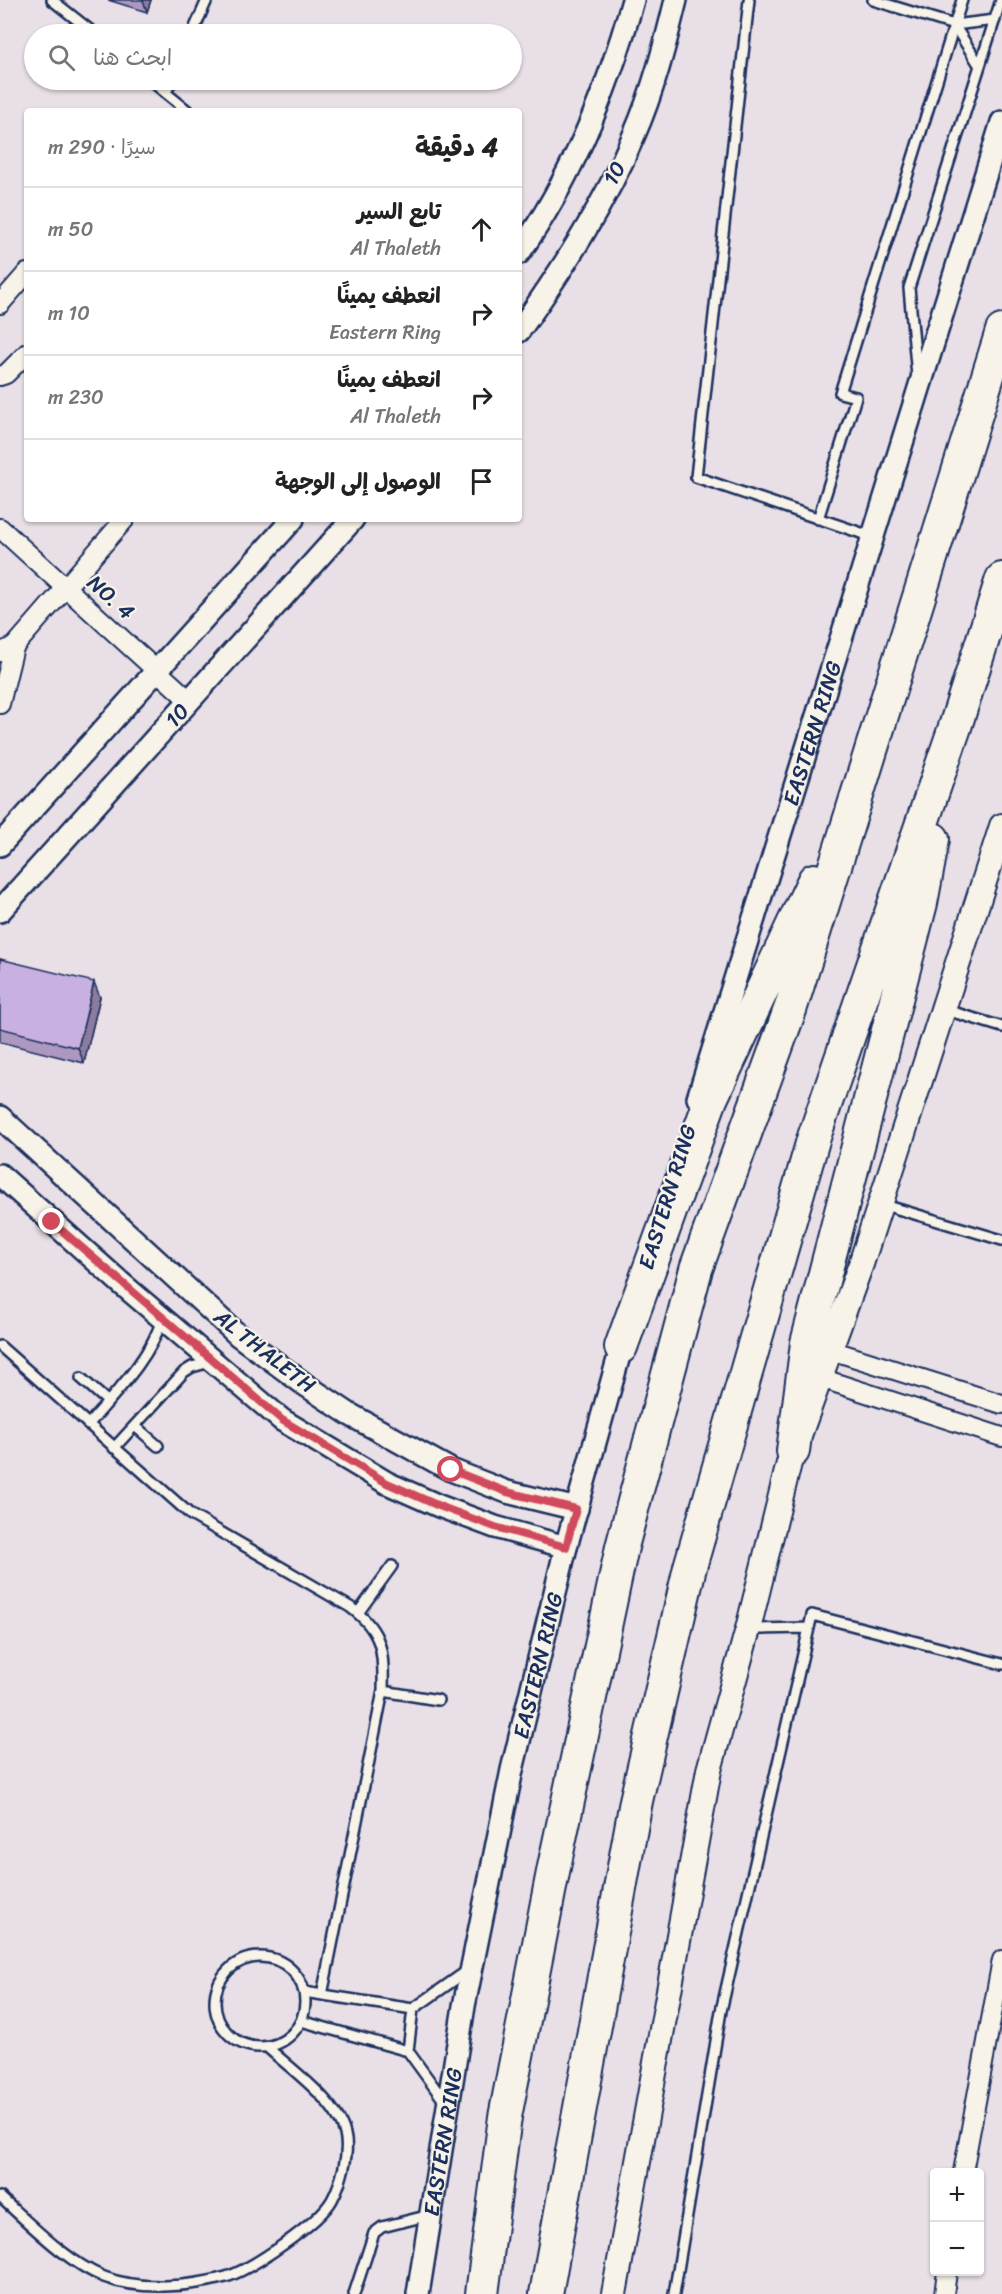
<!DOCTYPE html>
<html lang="ar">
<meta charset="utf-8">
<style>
:root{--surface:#fff;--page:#f6f6f6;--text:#222;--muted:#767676;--line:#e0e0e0}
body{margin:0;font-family:Sriracha,"Playpen Sans Arabic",sans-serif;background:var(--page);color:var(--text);direction:rtl}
.controls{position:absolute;right:18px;bottom:18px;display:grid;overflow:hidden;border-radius:6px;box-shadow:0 2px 4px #0004}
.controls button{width:54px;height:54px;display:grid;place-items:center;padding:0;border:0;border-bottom:2px solid var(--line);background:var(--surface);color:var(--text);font:30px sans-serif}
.stop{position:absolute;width:18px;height:18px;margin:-14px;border:4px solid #d1495b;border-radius:50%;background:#fff}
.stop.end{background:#d1495b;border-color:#fff;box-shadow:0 2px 6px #0008}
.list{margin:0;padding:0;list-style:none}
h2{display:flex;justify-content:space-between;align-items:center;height:78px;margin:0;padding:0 24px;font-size:26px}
h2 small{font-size:20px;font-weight:400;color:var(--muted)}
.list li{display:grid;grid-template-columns:39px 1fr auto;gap:18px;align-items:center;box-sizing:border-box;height:84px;padding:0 24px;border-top:2px solid var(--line)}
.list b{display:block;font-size:22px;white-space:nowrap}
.list p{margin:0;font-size:20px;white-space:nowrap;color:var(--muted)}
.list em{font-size:20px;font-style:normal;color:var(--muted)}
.icon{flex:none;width:33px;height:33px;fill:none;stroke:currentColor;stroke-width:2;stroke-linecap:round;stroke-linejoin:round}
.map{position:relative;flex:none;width:1002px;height:2294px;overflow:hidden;direction:ltr}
.search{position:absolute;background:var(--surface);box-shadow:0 2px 4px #0004;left:24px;top:24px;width:498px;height:66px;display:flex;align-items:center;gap:15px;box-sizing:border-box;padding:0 21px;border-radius:33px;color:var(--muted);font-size:22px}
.panel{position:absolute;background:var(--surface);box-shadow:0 2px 4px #0004;left:24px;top:108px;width:498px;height:414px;border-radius:6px;direction:rtl}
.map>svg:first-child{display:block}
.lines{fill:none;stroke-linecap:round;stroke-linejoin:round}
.service-casing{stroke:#1b2f5e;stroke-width:14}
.minor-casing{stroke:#1b2f5e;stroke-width:22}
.tertiary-casing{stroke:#1b2f5e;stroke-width:26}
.secondary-casing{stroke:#1b2f5e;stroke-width:28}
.motorway-casing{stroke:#1b2f5e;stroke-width:36}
.service{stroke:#f7f3e8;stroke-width:9}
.minor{stroke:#f7f3e8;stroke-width:18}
.tertiary{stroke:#f7f3e8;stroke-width:21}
.secondary{stroke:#f7f3e8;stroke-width:24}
.motorway{stroke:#f7f3e8;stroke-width:32}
.wall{fill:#ac98c1;stroke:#1b2f5e;stroke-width:1.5}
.shaded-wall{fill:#8c7c9d;stroke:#1b2f5e;stroke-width:1.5}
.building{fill:#c8b1e0;stroke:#1b2f5e;stroke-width:1.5}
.route{stroke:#d1495b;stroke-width:8}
.labels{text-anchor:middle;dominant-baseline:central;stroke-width:4.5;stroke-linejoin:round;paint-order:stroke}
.street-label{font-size:22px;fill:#1b2f5e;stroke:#f7f3e8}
</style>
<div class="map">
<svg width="1002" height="2294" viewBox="0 0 1002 2294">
<rect width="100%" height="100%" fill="#e9dfe6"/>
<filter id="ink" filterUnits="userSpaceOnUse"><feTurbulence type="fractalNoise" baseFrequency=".0167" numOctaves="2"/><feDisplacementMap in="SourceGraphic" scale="12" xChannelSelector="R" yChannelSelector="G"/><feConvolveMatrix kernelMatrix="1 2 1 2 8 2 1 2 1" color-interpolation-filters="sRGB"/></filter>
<g filter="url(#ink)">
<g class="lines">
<g class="service-casing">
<path id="service" d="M52 0 95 34
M749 0 696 477 873 537
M873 0 954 25
M192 34 207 0
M980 66 954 25 995 20
M150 80 188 111
M166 92 172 80
M917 376 909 288 1001 0
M818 519 856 397 840 393 962 0
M943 1009 1002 1027
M881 1204 1002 1240
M0 1346 191 1515 350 1607C383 1631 384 1653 383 1691L322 1995
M81 1378 107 1401
M88 1425C115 1393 150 1359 162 1319
M135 1426 158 1446
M114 1448 184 1372 192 1367 210 1362
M358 1613 392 1566
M750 1629 807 1628
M383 1691 438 1700
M215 2002a45 45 0 1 1 90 0a45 45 0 1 1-90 0Z
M304 1992 413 2009
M301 2021 408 2051
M445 2102 408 2051 413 2009 467 1971
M0 2197C29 2223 68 2263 104 2277 140 2291 189 2287 226 2277 252 2269 319 2223 332 2200 341 2183 350 2154 345 2134 337 2101 292 2070 267 2047
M354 2294 374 2233 382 2227 430 2215
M674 2294 721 2011 812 1615 1002 1664"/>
</g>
<g class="minor-casing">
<path id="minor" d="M0 304 27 273
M0 376 6 374 27 353
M0 528 190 701
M0 652 14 647 125 519
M0 704 14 647
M818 1346 1002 1404
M808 1374 1002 1437
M963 2172 1002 1960
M944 2294 947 2272"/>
</g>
<g class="tertiary-casing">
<g id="tertiary">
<path d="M519 253C572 178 608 89 633 0"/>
<path d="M519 331C562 270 605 204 634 135 653 92 665 45 676 0"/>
<path d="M0 845 293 519"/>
<path d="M0 911 353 519"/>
<path id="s1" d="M698 1098 1002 122"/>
<path d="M0 1117 238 1335 304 1384 349 1414 451 1470 507 1492 577 1509"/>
<path d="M0 1175 122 1284 282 1420 387 1483 439 1506 495 1527 566 1547"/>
<path id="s2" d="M418 2294 464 2006 512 1770 566 1547 625 1334"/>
</g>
</g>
<g class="secondary-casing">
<path id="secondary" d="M614 2294 709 1770 748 1629 789 1463 861 1264 1002 826"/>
</g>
<g class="motorway-casing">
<path id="motorway" d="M621 1347 711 1099 814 880
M793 1451 807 1343 921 903 933 839
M482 2294 505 2117 554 1867 622 1547 696 1269 791 1007 1002 331
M546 2294 636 1801 690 1567 813 1140 955 727 1002 579"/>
</g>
<use href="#service" class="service"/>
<use href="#minor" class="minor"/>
<use href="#tertiary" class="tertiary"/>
<use href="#secondary" class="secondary"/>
<use href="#motorway" class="motorway"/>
</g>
<path class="wall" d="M108 0H151L147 12Z
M0 959 100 997 84 1063 0 1042Z"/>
<path class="shaded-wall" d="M143 0H151L147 12Z
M94 982 100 997 84 1063 78 1048Z"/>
<path class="building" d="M0 959 94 982 78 1048 0 1028Z"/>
</g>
<g class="lines" filter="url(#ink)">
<path class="route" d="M52 1222 282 1420 387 1483 439 1506 495 1527 566 1547 576 1509 507 1492 451 1470"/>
</g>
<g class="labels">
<g class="street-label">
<text transform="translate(614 173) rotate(-63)">10</text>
<text transform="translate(111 597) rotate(42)">NO. 4</text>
<text transform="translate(177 715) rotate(-48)">10</text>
<text stroke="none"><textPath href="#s1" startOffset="382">EASTERN RING</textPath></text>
<text transform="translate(667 1197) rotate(-73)">EASTERN RING</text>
<text transform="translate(265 1351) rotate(38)">AL THALETH</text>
<text stroke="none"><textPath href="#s2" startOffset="640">EASTERN RING</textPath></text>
<text stroke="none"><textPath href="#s2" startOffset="154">EASTERN RING</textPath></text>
</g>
</g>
</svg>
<div class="controls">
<button>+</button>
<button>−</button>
</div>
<div class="stop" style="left:451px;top:1470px"></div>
<div class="stop end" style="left:52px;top:1222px"></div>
<div class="search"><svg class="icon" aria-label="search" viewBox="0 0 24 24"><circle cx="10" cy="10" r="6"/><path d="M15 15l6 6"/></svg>ابحث هنا</div>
<section class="panel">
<h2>4 دقيقة<small>سيرًا · 290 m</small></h2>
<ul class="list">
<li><svg class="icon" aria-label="ahead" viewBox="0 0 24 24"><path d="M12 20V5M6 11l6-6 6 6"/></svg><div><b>تابع السير</b><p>Al Thaleth</p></div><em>50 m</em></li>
<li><svg class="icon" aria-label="right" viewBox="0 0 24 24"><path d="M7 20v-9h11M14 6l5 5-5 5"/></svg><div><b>انعطف يمينًا</b><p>Eastern Ring</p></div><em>10 m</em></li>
<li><svg class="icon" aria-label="right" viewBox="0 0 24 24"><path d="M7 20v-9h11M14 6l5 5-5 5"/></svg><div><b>انعطف يمينًا</b><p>Al Thaleth</p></div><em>230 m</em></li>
<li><svg class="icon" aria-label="arrive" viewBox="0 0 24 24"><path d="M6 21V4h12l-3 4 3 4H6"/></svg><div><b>الوصول إلى الوجهة</b></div></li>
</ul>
</section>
</div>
